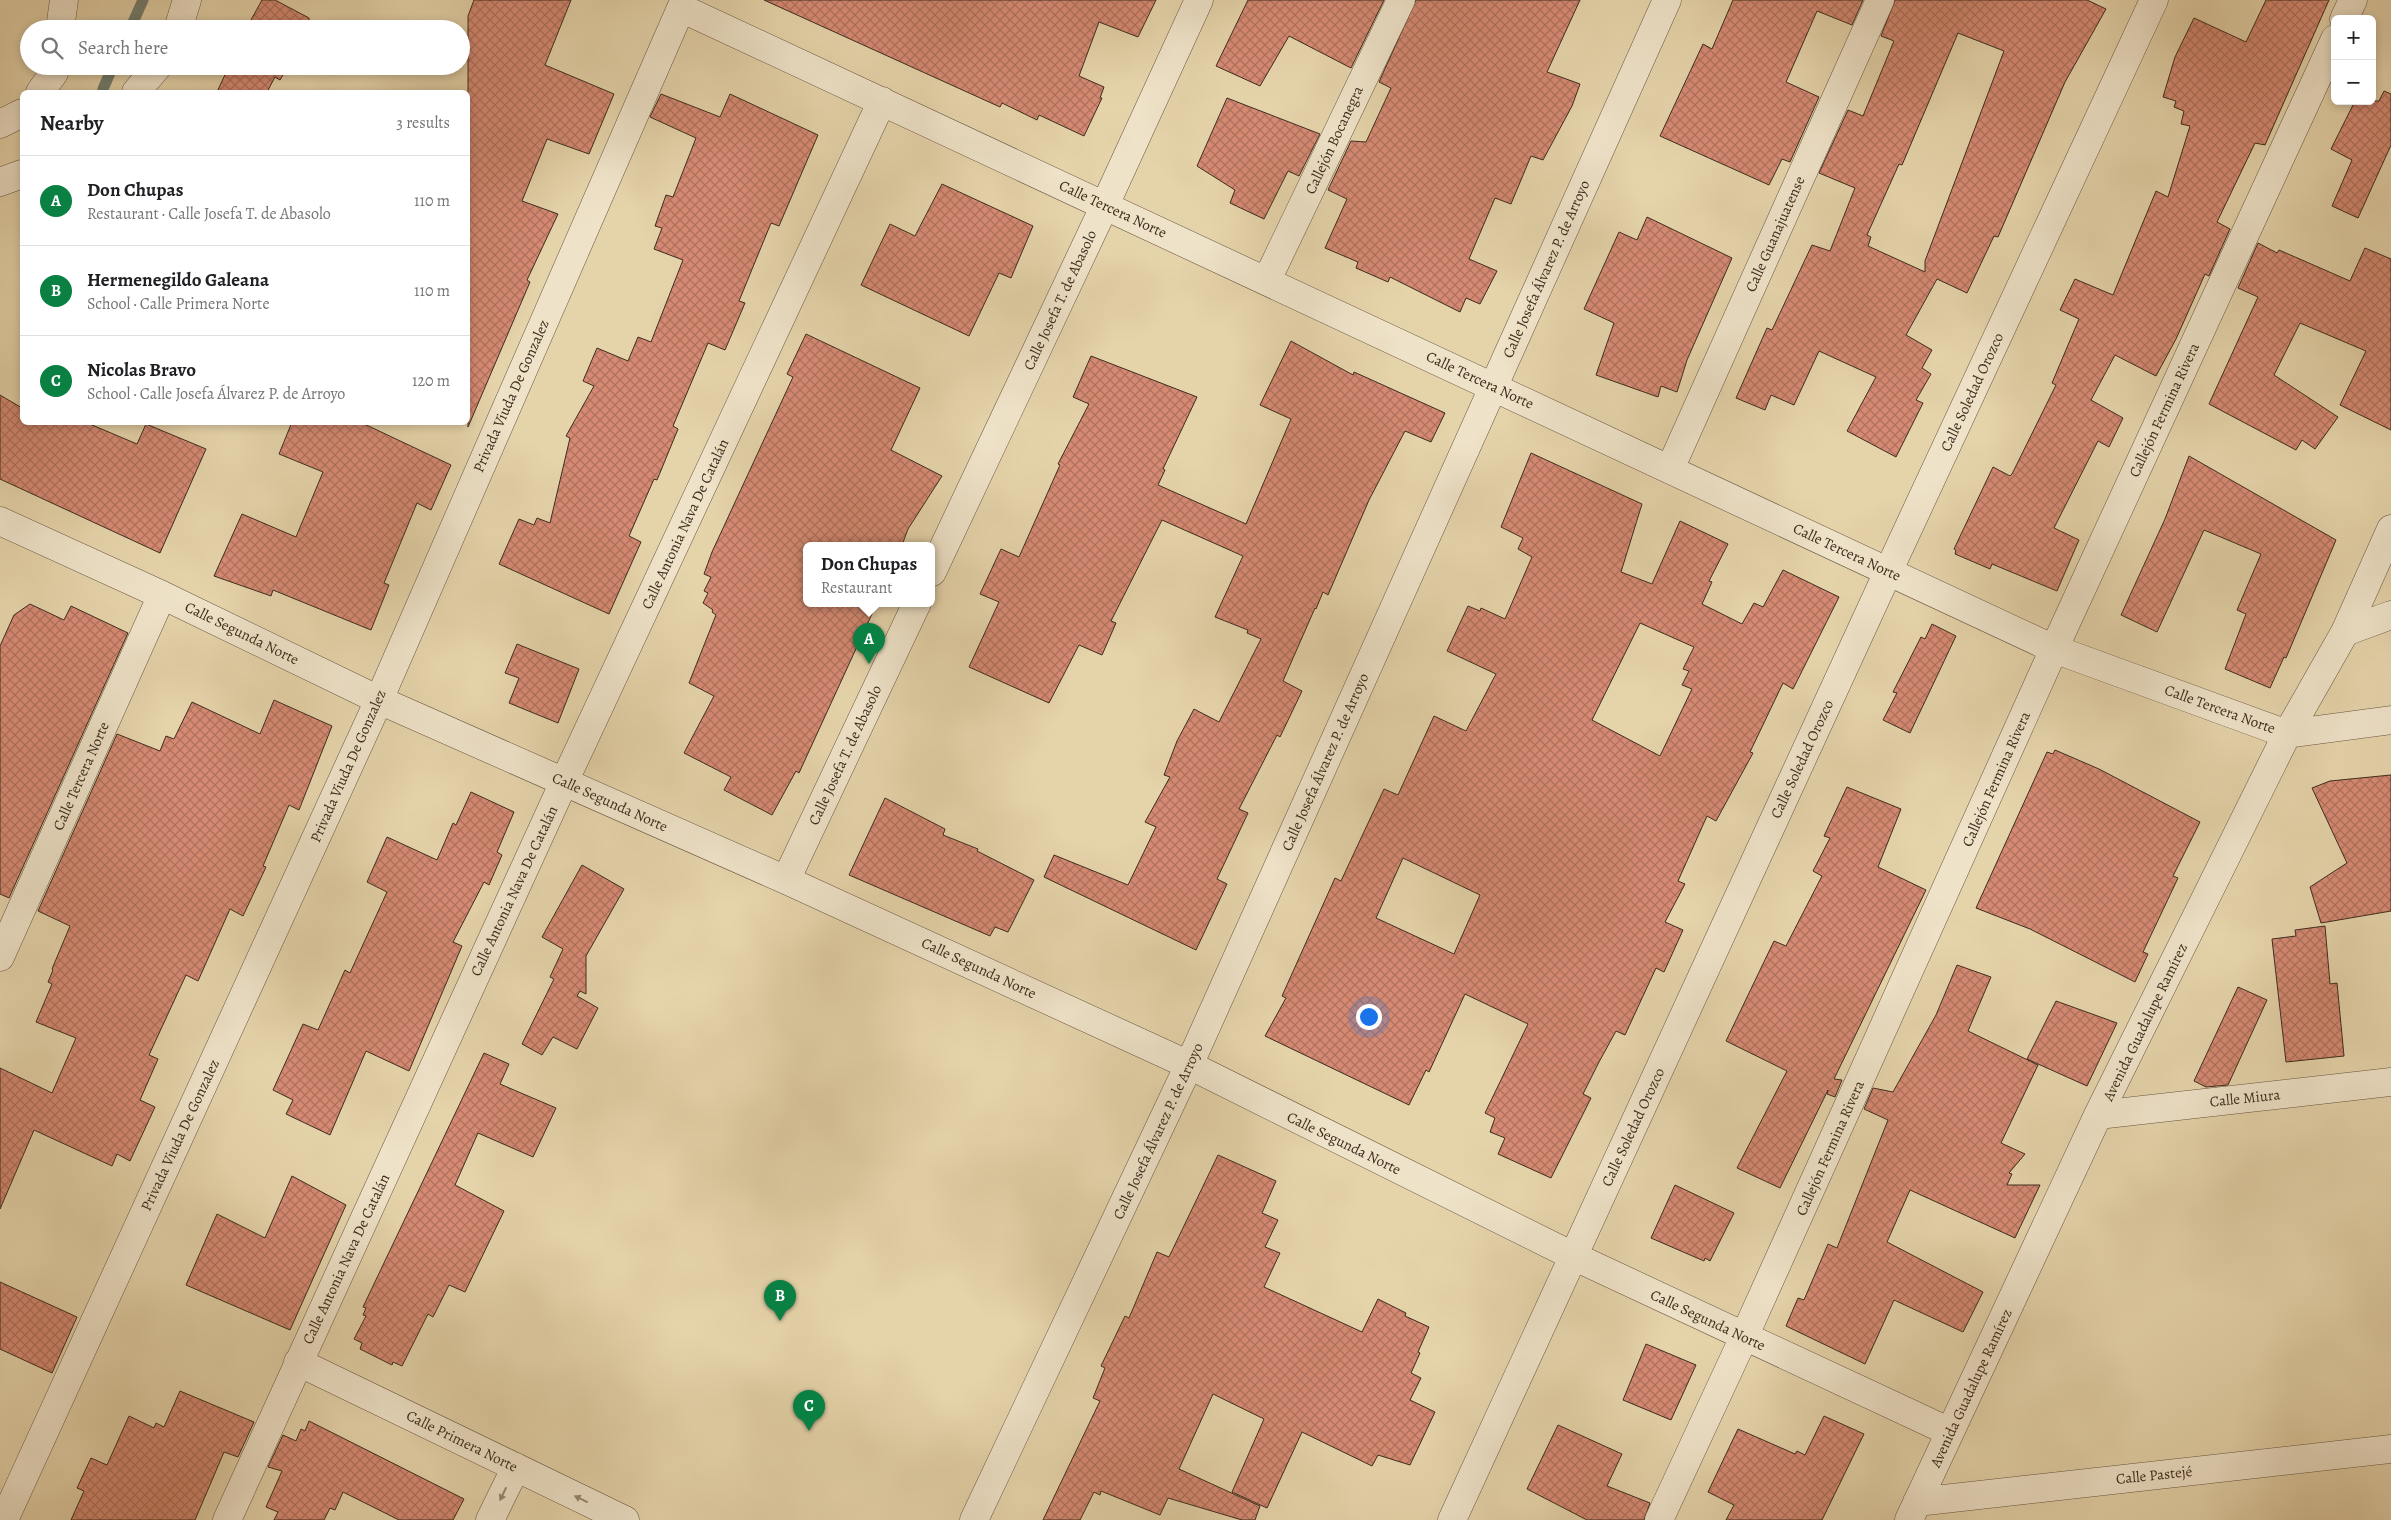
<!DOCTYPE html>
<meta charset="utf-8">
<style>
:root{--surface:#fff;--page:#f6f6f6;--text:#202124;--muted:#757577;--line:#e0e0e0;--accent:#0b8043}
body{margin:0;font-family:Alegreya,serif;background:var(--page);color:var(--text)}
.controls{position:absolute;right:15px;top:15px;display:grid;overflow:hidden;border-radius:8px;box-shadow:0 2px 8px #0003}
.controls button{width:45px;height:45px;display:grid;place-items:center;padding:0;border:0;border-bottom:1px solid var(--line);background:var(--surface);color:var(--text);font:25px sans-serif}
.you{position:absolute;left:1368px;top:1016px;width:18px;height:18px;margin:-12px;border:4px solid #fff;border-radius:50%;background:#1a73e8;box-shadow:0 0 0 8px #1a73e833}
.badge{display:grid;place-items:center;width:32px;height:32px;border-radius:50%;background:var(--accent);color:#fff;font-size:16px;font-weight:700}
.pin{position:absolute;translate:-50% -41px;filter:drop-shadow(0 1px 2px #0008)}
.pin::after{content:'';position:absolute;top:26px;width:18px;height:15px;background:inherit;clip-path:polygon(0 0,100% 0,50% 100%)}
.popup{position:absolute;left:803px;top:542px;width:132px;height:65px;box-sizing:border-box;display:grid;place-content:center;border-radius:8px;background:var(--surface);filter:drop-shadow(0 1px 4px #0005);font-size:16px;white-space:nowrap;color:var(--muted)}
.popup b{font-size:19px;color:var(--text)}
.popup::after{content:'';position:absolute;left:50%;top:100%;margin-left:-10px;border:10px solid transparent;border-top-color:var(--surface)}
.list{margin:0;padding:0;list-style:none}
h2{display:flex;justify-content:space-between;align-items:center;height:65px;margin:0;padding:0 20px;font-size:21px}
h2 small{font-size:16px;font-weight:400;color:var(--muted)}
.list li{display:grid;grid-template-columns:32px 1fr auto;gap:15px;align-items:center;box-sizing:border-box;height:90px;padding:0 20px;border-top:1px solid var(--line)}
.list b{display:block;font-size:19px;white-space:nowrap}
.list p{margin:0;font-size:16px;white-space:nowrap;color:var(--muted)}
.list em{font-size:16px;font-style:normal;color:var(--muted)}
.icon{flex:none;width:28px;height:28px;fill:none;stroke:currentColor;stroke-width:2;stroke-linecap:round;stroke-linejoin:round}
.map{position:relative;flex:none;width:2391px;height:1520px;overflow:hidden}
.search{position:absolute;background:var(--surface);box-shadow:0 2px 8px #0003;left:20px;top:20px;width:450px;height:55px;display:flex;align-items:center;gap:12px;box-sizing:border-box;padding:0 18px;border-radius:28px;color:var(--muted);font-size:19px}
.panel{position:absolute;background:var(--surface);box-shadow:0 2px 8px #0003;left:20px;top:90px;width:450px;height:335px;border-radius:8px}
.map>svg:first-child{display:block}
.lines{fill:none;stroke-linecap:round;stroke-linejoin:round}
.stream{stroke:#738071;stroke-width:11}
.building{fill:url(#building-cross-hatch);stroke:#3e2c1e;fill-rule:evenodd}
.minor-casing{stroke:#685641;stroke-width:29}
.minor{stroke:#eee2c8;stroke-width:28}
.oneway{fill:#968773}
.labels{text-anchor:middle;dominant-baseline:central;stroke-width:4;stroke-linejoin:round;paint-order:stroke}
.street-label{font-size:15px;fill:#3e2c1e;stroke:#eee2c8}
</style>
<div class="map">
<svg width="2391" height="1520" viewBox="0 0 2391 1520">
<defs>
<pattern id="building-cross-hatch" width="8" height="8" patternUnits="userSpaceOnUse" patternTransform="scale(1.25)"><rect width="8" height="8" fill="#d68a73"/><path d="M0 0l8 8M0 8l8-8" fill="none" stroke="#af715e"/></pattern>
</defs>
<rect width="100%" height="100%" fill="#e5d3aa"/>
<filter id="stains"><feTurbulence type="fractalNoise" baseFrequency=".004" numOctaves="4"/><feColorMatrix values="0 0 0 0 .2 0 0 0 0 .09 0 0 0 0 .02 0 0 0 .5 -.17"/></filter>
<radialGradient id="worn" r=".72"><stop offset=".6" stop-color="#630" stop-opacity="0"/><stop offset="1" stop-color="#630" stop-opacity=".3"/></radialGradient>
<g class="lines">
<path class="stream" d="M130 29 143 0
M103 89 113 66"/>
</g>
<path class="building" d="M262 0H275L309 18V29H246Z
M474 0H571L545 65 614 94 589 154 547 139 522 201 558 214 527 280 530 282 468 427V16Z
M764 0H1156L1138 37 1099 22 1079 76 1104 87 1100 98H1102L1084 136 1039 115 1037 120 1002 103 1000 107Z
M1248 0H1384L1351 68 1289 36 1260 86 1216 66Z
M1416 0H1580L1547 72 1580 84 1572 106 1543 160 1531 156 1511 204 1495 198 1469 259 1497 271 1480 304 1466 298 1460 312 1390 277 1388 282 1356 268 1358 262 1325 248 1347 199 1328 190 1351 141 1366 142 1391 88 1379 82Z
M1733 0H1863L1852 25 1817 11 1786 82 1819 97 1790 162 1782 159 1769 185 1660 136 1703 44 1712 49Z
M1895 0H2087L2106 9 2065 82 1998 237 1994 236 1967 293 1937 279 1906 335 1932 350 1922 368 1931 374 1916 400 1923 403 1896 457 1847 431 1876 377 1819 351 1794 405 1771 395 1765 410 1736 398 1767 328 1772 330 1812 245 1830 251 1855 188 1819 173 1848 110 1863 116 1894 41 1881 36ZM1958 33 2004 51 1925 261V272L1868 246 1871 237 1867 235 1899 164 1902 165Z
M2266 0H2329L2265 145 2255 143 2217 222 2230 229 2209 276 2205 274 2176 339 2156 376 2115 355 2091 400 2123 418 2109 447 2098 441 2054 528 2079 540 2057 591 1992 564 1990 569 1955 554 1956 550 1954 549 1993 467 2010 476 2012 474 2056 385 2052 383 2079 319 2060 310 2075 279 2113 295 2156 191 2168 197 2190 126 2181 124 2184 111 2174 107 2176 101 2163 97 2175 57 2194 18 2246 42Z
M229 66H288L280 80 275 77 267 92H217Z
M2384 91 2391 94V145L2358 218 2332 206 2352 160 2331 149 2355 101H2379Z
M661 94 720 117 730 94 818 135 779 226 771 223 739 301 745 303 725 350 708 343 673 426 678 429 657 480 654 479 629 536 641 542 609 614 499 564 519 519 534 525 537 518 550 523 570 438 566 436 594 386 583 381 597 348 628 361 638 337 651 342 683 260 654 249 662 228 655 226 666 195 673 197 696 138 650 117Z
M1227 98 1320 134 1299 176 1288 171 1264 219 1230 203 1235 190 1197 166Z
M942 184 1033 226 1011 278 999 273 969 336 861 285 890 224 915 236Z
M1647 217 1732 258 1687 360 1677 392 1661 386 1658 397 1596 375 1614 323 1584 309 1619 232 1637 240Z
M2258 243 2277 253 2279 250 2350 281 2365 248 2391 259V430L2340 405 2366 351 2300 323 2274 375 2338 417 2315 449 2302 440 2296 450 2209 404 2258 297 2238 288Z
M806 334 920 388 891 450 942 476 908 529 902 545H806V603H877L799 773 796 771 772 815 724 790 731 777 684 753 714 696 689 683 716 615 712 612 713 610 703 603 708 593 704 591 711 577 704 574 712 552 793 377 787 374Z
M1291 341 1353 375 1354 372 1445 413 1431 442 1405 431 1369 500 1328 595 1323 592 1316 609 1315 608 1283 681 1302 691 1280 737 1277 735 1239 809 1248 813 1217 879 1227 884 1196 950 1044 877 1054 855 1128 885 1156 827 1145 822 1170 777 1164 775 1177 741 1194 709 1219 722 1261 639 1247 633 1248 630 1215 617 1243 556 1162 520 1111 621 1116 623 1102 655 1079 645 1049 703 969 667 999 602 980 594 1001 549 1019 557 1060 465 1058 464 1089 404 1073 397 1091 356 1197 397 1163 469 1165 470 1158 485 1246 524 1291 419 1260 405Z
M0 395 22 408V422H85L137 444 146 424 206 449 160 553 0 479Z
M292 422H360L451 465 431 510 417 503 384 583 389 585 371 630 273 590 271 596 214 576 242 514 296 537 323 472 279 454Z
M1531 453 1642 504 1621 572 1652 584 1680 521 1728 544 1709 581 1712 582 1702 604 1742 624 1754 603 1763 607 1783 570 1839 597 1793 689 1783 683 1750 752 1753 753 1716 821 1707 816 1678 881 1685 884 1665 922 1683 930 1664 972 1656 968 1625 1035 1616 1031 1599 1062 1583 1094 1591 1098 1551 1178 1498 1154 1505 1138 1490 1132 1495 1118 1485 1113 1528 1024 1465 994 1429 1072 1426 1070 1409 1105 1265 1036 1286 998 1282 996 1335 878 1341 881 1384 789 1398 795 1434 716 1466 731 1496 674 1447 651 1468 606 1480 611 1481 608 1505 619 1532 557 1518 549 1523 538 1501 527ZM1640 623 1694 647 1683 669 1689 671 1682 685 1692 689 1660 756 1592 720ZM1403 858 1480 895 1454 954 1376 918Z
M2189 456 2336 540 2286 658 2284 657 2270 688 2225 669 2246 614 2237 610 2261 554 2204 530 2157 632 2121 615 2165 519Z
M30 604 64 620 71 606 128 633 9 898 0 894V646L14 615Z
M1932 624 1956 636 1910 733 1883 720 1897 693 1893 692 1921 637 1925 639Z
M517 644 579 669 558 723 509 703 519 678 505 673Z
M274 700 332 726 299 810 289 805 263 866 266 867 243 916 230 909 198 981 186 975 149 1055 158 1059 140 1100 155 1107 130 1161 117 1154 112 1166 34 1130 0 1209V1068L52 1093 76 1038 36 1022 52 984 48 982 53 970 52 969 70 926 38 911 117 734 160 751 166 736 174 739 192 702 260 734Z
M2055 750 2099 769 2200 822 2173 876 2178 878 2143 952 2148 954 2135 982 2030 929 1976 908 2047 752 2053 754Z
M2391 775V911L2321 923 2310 887 2347 863 2312 788 2330 781Z
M1847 787 1901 809 1878 867 1926 890 1834 1079 1842 1080 1835 1097 1827 1094 1828 1090 1780 1188 1737 1168 1787 1071 1726 1041 1774 941 1786 946 1822 876 1813 871 1830 838 1824 836Z
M471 792 514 812 497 852 502 855 489 885 484 882 453 942 462 946 409 1071 366 1051 330 1135 286 1114 293 1100 273 1090 303 1024 318 1030 345 970 350 973 387 892 367 882 387 837 437 860 453 823 456 825Z
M885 798 945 829 943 835 978 849 977 851 1034 880 1008 932 995 927 990 936 849 875Z
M582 865 624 889 586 956V994L580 991 577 996 598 1008 577 1049 553 1037 542 1055 522 1044 554 979 550 977 563 949 542 937Z
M2325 926 2330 984 2337 983 2344 1056 2286 1062 2272 939 2296 936 2295 930Z
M1957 965 1991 977 1968 1031 2038 1065 2001 1143 2025 1154 2009 1173 2012 1174 2007 1185H2040L2015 1238 1910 1190 1887 1242 1983 1292 1963 1332 1894 1300 1865 1364 1786 1326 1798 1298 1804 1300 1828 1244 1837 1248 1888 1120 1864 1109 1873 1088 1893 1092 1936 1015Z
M2238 987 2267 1000 2228 1085 2206 1087 2194 1081Z
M2056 1001 2117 1023 2087 1086 2027 1059Z
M484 1053 509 1064 500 1084 556 1108 533 1157 478 1133 455 1185 504 1211 465 1292 449 1285 433 1317 428 1314 402 1366 393 1362 392 1365 360 1349 362 1343 354 1339 366 1316 363 1315 366 1308 363 1307Z
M1218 1155 1276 1181 1262 1213 1278 1220 1265 1247 1280 1253 1264 1287 1362 1332 1378 1299 1406 1313 1405 1316 1429 1327 1418 1352 1420 1353 1411 1373 1421 1378 1410 1400 1435 1412 1410 1465 1378 1455 1372 1466 1302 1432 1267 1508 1232 1492 1264 1419 1213 1394 1179 1469 1260 1506 1255 1520H1242L1168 1498 1160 1515 1101 1491 1100 1495 1094 1492 1080 1520H1043L1100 1401 1093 1398 1105 1368 1101 1366 1125 1316 1129 1318 1157 1252 1169 1257Z
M292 1176 346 1205 290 1330 186 1285 217 1214 265 1238Z
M1675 1185 1734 1213 1710 1261 1705 1258 1704 1261 1651 1238Z
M0 1282 77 1317 52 1373 0 1349Z
M1646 1344 1696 1365 1671 1420 1623 1400Z
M180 1391 254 1422 238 1457 224 1452 195 1520H71L84 1491 77 1488 91 1458 107 1465 129 1416 154 1428 156 1423 164 1427Z
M1824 1416 1864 1434 1822 1520H1726L1734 1505 1708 1492 1738 1429 1795 1454 1797 1451 1805 1455Z
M309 1421 464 1499 453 1520H399L343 1492 335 1510 330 1508 324 1520H274L278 1512 266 1507 282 1471 268 1467 283 1435 296 1441 301 1429 305 1431Z
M1558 1425 1622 1454 1607 1486 1650 1503 1644 1520H1587L1527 1489Z"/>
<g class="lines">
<g class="minor-casing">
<path id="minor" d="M2344 19 2353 0
M60 29 64 0
M178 29 187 0
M40 92 54 73 55 66
M136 92 158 66
M0 124 22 113
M0 182 22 174
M1267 280 1401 0
M1670 469 1880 0
M0 521 162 595 379 700 786 880 1189 1065 1573 1256 1950 1432
M932 572 1105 205 1199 0
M2345 632 2391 615
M786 880 917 603
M0 957 162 595
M2098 1115 2391 1082
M298 1362 625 1520
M1917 1502 2391 1449
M4 1520 379 700 681 8 2054 649 2287 734 2391 720
M227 1520 564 782 882 101
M490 1520 516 1467
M974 1520 1189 1065 1667 0
M1452 1520 1888 572 2154 0
M1659 1520 1744 1337 2054 649 2335 39
M1909 1520 2098 1115 2287 734 2345 632 2391 529"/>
</g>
<use href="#minor" class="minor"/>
</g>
<defs><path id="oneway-solid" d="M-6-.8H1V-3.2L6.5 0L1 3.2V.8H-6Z" transform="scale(1.25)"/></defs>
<g class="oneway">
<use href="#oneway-solid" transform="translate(503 1494) rotate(116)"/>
<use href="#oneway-solid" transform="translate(581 1499) rotate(-154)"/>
</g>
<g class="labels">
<g class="street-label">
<text transform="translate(1334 140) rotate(-65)">Callejón Bocanegra</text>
<text transform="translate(1113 209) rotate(25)">Calle Tercera Norte</text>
<text transform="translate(1775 234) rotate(-66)">Calle Guanajuatense</text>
<text transform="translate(1546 269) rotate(-66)">Calle Josefa Álvarez P. de Arroyo</text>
<text transform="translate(1060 300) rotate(-65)">Calle Josefa T. de Abasolo</text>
<text transform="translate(1480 380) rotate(25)">Calle Tercera Norte</text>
<text transform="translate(1972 392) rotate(-65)">Calle Soledad Orozco</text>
<text transform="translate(511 396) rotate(-66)">Privada Viuda De Gonzalez</text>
<text transform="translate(2164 410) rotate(-65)">Callejón Fermina Rivera</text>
<text transform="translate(685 524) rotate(-65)">Calle Antonia Nava De Catalán</text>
<text transform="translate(1847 552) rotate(25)">Calle Tercera Norte</text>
<text transform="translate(242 633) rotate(26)">Calle Segunda Norte</text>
<text transform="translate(2220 709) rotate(20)">Calle Tercera Norte</text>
<text transform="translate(845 755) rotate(-65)">Calle Josefa T. de Abasolo</text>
<text transform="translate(1802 759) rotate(-65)">Calle Soledad Orozco</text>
<text transform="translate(1325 762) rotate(-66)">Calle Josefa Álvarez P. de Arroyo</text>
<text transform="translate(348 766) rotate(-66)">Privada Viuda De Gonzalez</text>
<text transform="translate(81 776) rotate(-66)">Calle Tercera Norte</text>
<text transform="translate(1996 779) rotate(-66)">Callejón Fermina Rivera</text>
<text transform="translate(610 802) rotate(24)">Calle Segunda Norte</text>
<text transform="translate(514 891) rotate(-65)">Calle Antonia Nava De Catalán</text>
<text transform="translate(979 968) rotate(25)">Calle Segunda Norte</text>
<text transform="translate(2145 1022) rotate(-64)">Avenida Guadalupe Ramírez</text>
<text transform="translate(2245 1098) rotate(-6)">Calle Miura</text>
<text transform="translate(1633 1127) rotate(-65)">Calle Soledad Orozco</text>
<text transform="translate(1158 1131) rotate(-65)">Calle Josefa Álvarez P. de Arroyo</text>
<text transform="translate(180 1135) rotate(-65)">Privada Viuda De Gonzalez</text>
<text transform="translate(1344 1143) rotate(26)">Calle Segunda Norte</text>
<text transform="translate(1830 1148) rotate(-66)">Callejón Fermina Rivera</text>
<text transform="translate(346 1259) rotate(-65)">Calle Antonia Nava De Catalán</text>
<text transform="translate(1708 1320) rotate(25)">Calle Segunda Norte</text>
<text transform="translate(1971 1388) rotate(-65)">Avenida Guadalupe Ramírez</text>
<text transform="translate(462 1441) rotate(26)">Calle Primera Norte</text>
<text transform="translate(2154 1475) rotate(-6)">Calle Pastejé</text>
</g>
</g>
<rect width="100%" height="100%" filter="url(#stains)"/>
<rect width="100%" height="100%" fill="url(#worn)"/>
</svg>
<div class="controls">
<button>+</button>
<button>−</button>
</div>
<div class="you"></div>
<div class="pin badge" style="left:869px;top:664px">A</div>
<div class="popup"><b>Don Chupas</b>Restaurant</div>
<div class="pin badge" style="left:780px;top:1321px">B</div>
<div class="pin badge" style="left:809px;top:1431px">C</div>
<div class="search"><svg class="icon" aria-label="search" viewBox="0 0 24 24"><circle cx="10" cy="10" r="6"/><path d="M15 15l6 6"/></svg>Search here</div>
<section class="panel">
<h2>Nearby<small>3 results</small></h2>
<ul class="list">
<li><span class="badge">A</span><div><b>Don Chupas</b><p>Restaurant · Calle Josefa T. de Abasolo</p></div><em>110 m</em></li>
<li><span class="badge">B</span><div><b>Hermenegildo Galeana</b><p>School · Calle Primera Norte</p></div><em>110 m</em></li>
<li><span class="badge">C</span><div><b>Nicolas Bravo</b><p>School · Calle Josefa Álvarez P. de Arroyo</p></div><em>120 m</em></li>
</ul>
</section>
</div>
